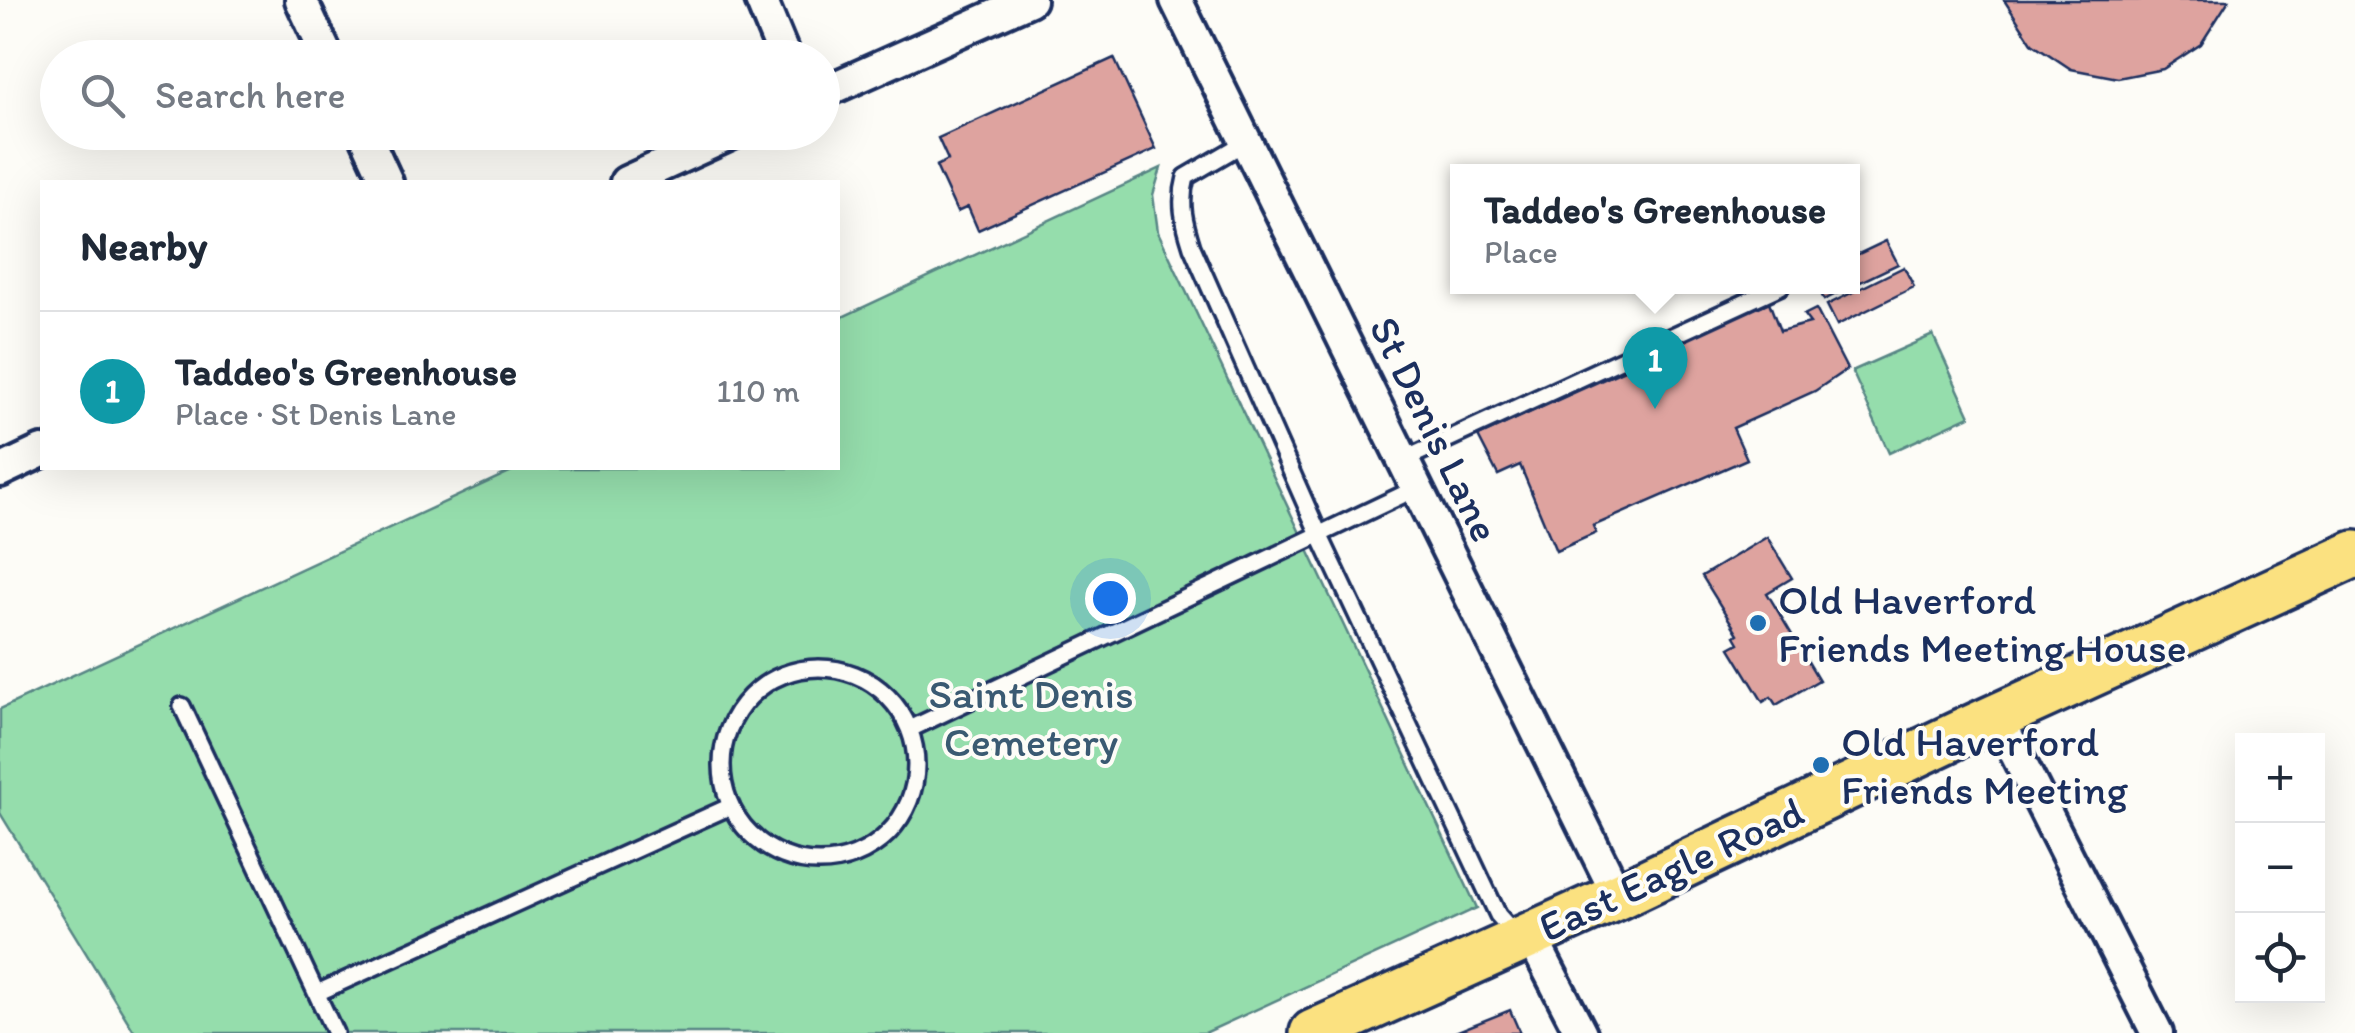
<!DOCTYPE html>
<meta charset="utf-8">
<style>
:root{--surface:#fff;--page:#f6f6f7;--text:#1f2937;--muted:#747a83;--line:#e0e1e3;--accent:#1a73e8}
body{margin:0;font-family:Itim,sans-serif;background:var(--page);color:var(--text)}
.controls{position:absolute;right:30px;bottom:30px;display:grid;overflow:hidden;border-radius:0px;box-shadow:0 10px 40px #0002}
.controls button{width:90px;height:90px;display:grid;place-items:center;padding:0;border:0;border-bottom:2px solid var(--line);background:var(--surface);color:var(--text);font:50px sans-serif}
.you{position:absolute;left:1110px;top:598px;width:35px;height:35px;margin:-25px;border:8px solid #fff;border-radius:50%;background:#1a73e8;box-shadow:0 0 0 15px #1a73e833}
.badge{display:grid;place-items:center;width:65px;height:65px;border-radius:50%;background:var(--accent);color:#fff;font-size:32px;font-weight:700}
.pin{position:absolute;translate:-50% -82px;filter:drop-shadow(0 2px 5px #0008)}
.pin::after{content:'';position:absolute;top:52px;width:35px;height:30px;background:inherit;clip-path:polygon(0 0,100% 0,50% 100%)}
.popup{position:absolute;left:1450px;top:164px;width:410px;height:130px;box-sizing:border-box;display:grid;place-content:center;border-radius:0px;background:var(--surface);filter:drop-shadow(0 2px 8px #0005);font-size:32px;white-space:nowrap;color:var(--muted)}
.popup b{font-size:38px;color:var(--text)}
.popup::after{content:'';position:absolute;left:50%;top:100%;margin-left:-20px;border:20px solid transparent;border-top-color:var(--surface)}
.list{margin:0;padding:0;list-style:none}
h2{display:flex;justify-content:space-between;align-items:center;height:130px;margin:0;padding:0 40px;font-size:42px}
h2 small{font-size:32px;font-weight:400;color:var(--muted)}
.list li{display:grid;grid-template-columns:65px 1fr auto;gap:30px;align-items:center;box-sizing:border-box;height:160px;padding:0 40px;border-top:2px solid var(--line)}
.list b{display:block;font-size:38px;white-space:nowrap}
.list p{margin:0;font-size:32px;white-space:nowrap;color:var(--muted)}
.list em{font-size:32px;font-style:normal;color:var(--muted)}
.icon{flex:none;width:55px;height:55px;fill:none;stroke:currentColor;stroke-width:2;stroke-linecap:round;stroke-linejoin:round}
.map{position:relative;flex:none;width:2355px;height:1033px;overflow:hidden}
.search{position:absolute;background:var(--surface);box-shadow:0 10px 40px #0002;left:40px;top:40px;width:800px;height:110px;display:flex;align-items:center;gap:25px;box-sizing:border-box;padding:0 35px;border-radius:55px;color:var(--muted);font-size:38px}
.panel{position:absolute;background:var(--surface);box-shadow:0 10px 40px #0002;left:40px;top:180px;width:800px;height:290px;border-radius:0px}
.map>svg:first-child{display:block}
.green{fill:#95ddac;stroke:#588685;stroke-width:2.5}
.building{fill:#dea39f;stroke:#1b2f5e;stroke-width:2.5}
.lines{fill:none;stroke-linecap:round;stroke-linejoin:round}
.lane-casing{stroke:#1b2f5e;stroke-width:22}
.street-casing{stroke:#1b2f5e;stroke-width:38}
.primary-casing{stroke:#1b2f5e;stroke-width:52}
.lane{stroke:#fdfcf7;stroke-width:15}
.street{stroke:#fdfcf7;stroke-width:30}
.primary{stroke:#fbe180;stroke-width:45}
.poi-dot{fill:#1f6fb2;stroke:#fdfcf7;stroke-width:4}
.labels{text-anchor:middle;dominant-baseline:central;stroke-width:8;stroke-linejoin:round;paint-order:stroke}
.street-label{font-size:42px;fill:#1b2f5e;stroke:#fdfcf7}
.poi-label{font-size:42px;fill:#1b2f5e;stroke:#fdfcf7;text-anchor:start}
.park-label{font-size:42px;fill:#3a5a72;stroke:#fdfcf7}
</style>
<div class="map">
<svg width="2355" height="1033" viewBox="0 0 2355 1033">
<rect width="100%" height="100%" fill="#fdfcf7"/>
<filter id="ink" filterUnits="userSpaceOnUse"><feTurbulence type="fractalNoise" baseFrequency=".01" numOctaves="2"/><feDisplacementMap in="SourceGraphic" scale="20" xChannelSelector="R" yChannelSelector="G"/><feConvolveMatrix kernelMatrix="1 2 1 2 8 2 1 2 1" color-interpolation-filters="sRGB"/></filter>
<g filter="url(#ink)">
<path class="green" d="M1161 168 1153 195 1158 232 1477 908 1205 1033H135L0 813V709L518 468H838V319Z
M1933 335 1970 416 1889 453 1852 371Z"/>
<path class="building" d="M2004 0H2229L2201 44 2163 69 2118 78 2071 69 2032 43Z
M1114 58 1156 149 978 230 968 207 957 212 936 166 948 160 938 138Z
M1886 241 1898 264 1852 286V257Z
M1904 267 1914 287 1837 325 1827 305Z
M1818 286H1852L1824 300Z
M1769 302 1780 331 1810 323 1804 315 1816 309 1847 369 1815 391 1733 428 1747 459 1593 526 1596 533 1556 551 1520 465 1498 475 1478 436 1649 359 1646 355Z
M1767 537 1792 578 1767 593 1819 680 1776 705 1771 697 1763 702 1730 648 1739 643 1735 636 1738 634 1702 576Z
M1510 1010 1520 1033H1453Z"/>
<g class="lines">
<g class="lane-casing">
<path id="lane" d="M1246 142 1186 177C1179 203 1184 222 1192 247L1318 532 1498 915 1507 925 1521 931
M1403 460 1781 286
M722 765a97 97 0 1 1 194 0a97 97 0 1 1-194 0Z
M182 706 335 1033
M910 729 1417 488
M317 993 731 806"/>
</g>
<g class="street-casing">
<path id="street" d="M301 0 328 58
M761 0 785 58
M1176 0 1618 896
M822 93 1030 0
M364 132 387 182
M626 182 735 132
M0 471 42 451
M1998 718 2157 1033
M1530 934 1581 1033"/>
</g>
<g class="primary-casing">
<path id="primary" d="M1313 1033 1618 896 1959 734 2355 554"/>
</g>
<use href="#lane" class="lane"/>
<use href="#street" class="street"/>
<use href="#primary" class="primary"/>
</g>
</g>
<g class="poi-dot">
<circle cx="1758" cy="623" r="10"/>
<circle cx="1821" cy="765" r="10"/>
</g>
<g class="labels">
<g class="street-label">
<text transform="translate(1435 429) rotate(64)">St Denis Lane</text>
<text transform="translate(1671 869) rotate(-25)">East Eagle Road</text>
</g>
<g class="poi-label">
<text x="1778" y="599">Old Haverford<tspan x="1778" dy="48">Friends Meeting House</tspan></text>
<text x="1841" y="741">Old Haverford<tspan x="1841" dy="48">Friends Meeting</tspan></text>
</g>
<g class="park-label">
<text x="1031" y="693">Saint Denis<tspan x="1031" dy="48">Cemetery</tspan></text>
</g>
</g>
</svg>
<div class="controls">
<button>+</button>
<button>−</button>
<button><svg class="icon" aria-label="locate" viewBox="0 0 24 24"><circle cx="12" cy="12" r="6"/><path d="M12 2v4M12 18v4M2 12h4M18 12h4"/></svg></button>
</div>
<div class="you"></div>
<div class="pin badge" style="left:1655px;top:409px;background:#0f9aa8">1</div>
<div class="popup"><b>Taddeo's Greenhouse</b>Place</div>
<div class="search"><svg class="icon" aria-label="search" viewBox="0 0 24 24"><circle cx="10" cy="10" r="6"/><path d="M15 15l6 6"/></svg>Search here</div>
<section class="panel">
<h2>Nearby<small></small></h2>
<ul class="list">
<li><span class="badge" style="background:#0f9aa8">1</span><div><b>Taddeo's Greenhouse</b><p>Place · St Denis Lane</p></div><em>110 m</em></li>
</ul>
</section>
</div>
